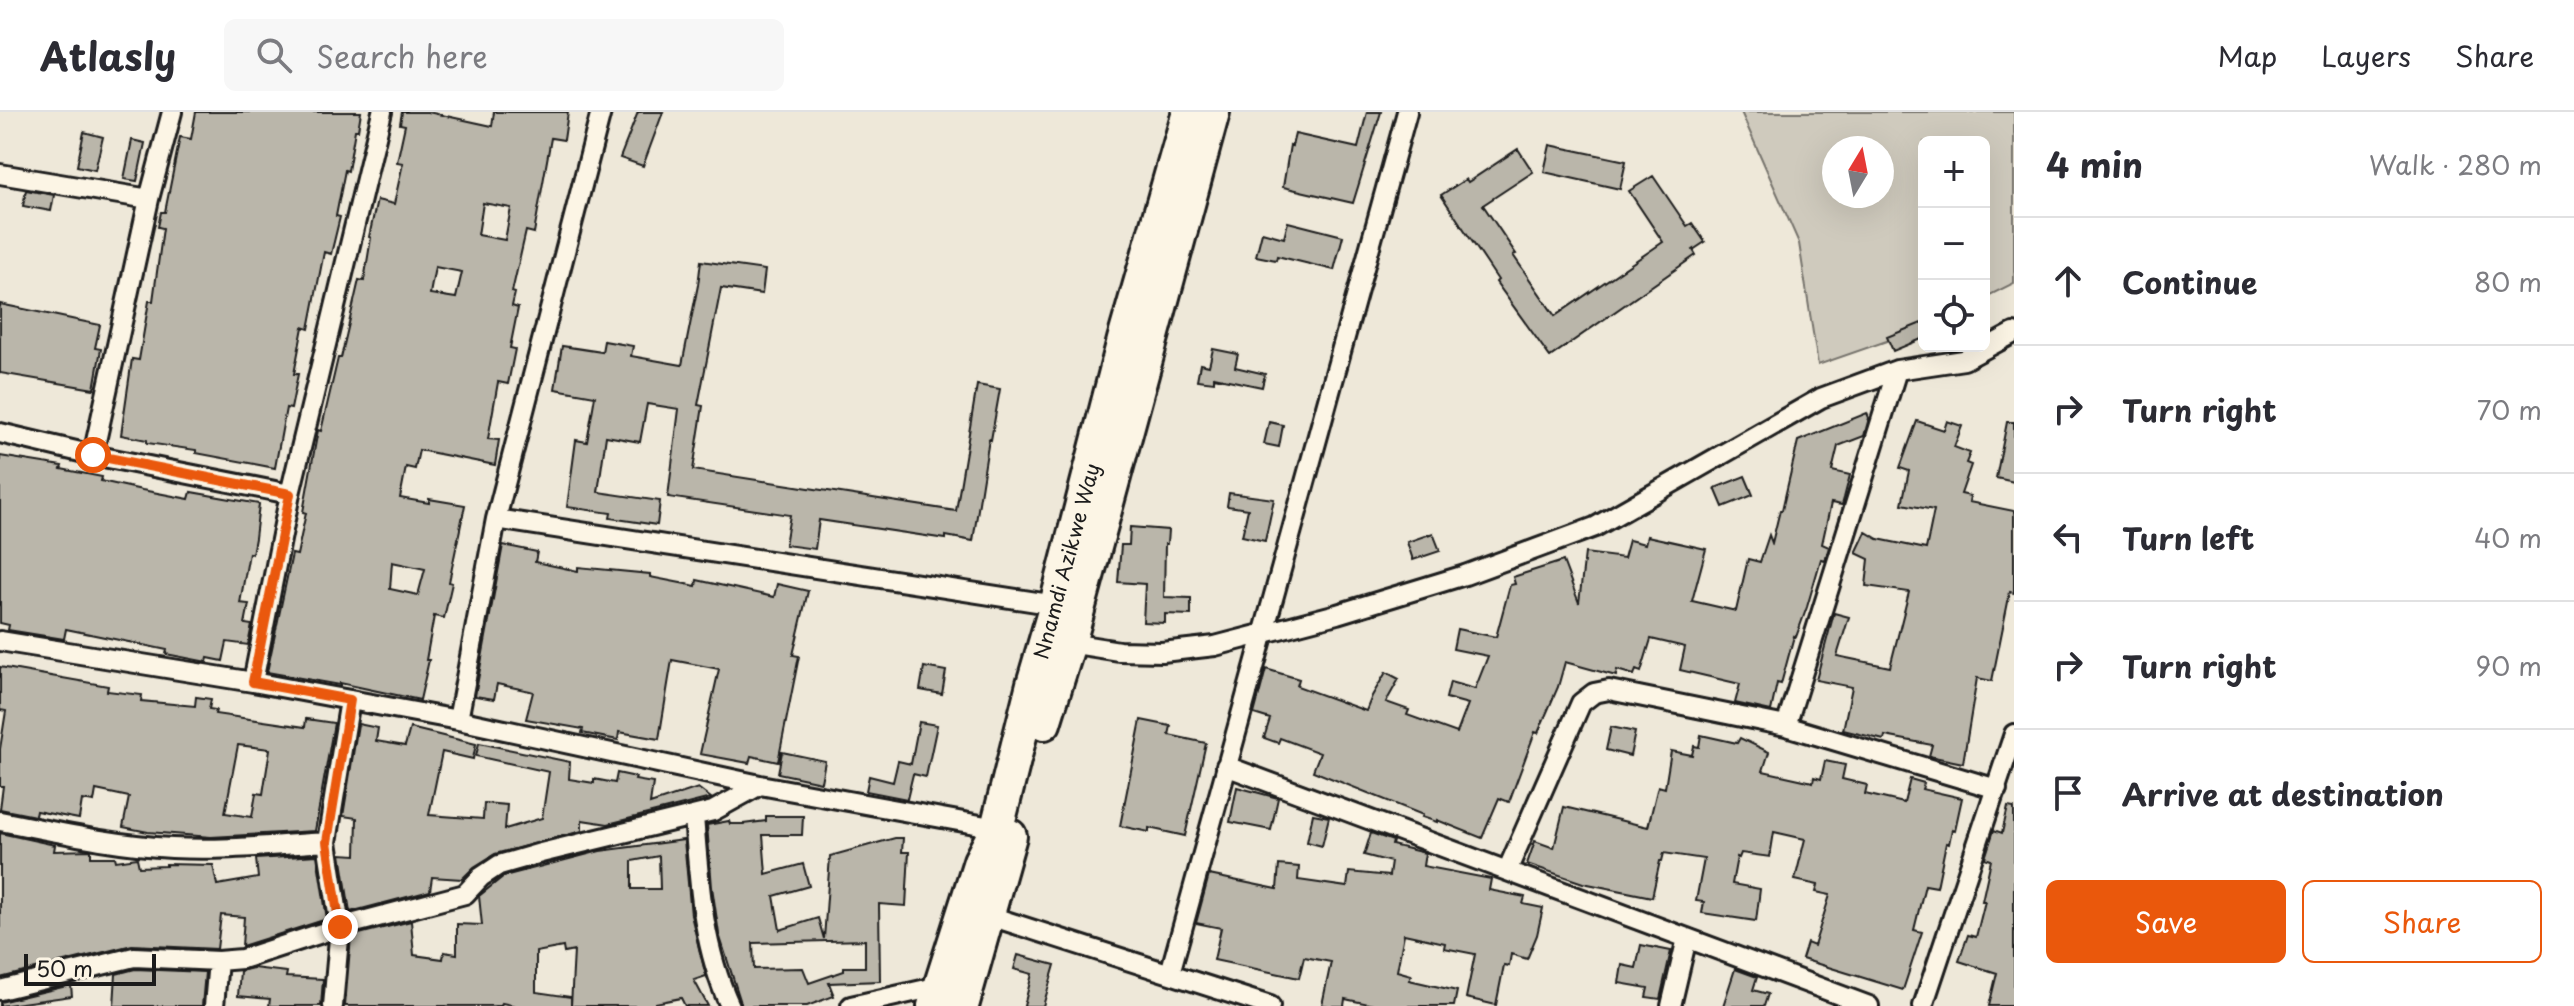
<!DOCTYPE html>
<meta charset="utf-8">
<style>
:root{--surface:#fff;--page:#f7f7f7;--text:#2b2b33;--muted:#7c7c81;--line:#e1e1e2;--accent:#ea580c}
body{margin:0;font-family:"Playpen Sans",sans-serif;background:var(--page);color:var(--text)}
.controls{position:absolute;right:24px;top:24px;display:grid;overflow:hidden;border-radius:12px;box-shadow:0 8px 32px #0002}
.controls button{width:72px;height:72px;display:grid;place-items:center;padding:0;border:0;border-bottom:2px solid var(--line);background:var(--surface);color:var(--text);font:40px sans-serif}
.compass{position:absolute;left:1822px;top:24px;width:72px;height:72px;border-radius:50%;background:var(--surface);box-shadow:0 8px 32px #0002;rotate:10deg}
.scale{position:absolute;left:24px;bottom:20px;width:132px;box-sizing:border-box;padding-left:8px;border:4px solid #1c1c1c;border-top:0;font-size:22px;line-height:28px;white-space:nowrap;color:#1c1c1c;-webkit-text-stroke:6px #fcf5e5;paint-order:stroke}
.stop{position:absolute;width:24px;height:24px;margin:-18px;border:6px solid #ea580c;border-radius:50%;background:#fff}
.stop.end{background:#ea580c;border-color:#fff;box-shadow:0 2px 8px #0008}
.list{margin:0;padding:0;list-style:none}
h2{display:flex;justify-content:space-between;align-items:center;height:104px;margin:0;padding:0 32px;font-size:34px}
h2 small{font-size:26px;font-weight:400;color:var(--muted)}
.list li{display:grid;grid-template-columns:52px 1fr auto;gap:24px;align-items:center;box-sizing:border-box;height:128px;padding:0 32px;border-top:2px solid var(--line)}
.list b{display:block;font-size:30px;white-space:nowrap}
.list em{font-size:26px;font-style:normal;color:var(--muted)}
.actions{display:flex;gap:16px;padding:24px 32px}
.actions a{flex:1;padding:18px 0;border:2px solid var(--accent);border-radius:12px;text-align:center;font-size:28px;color:var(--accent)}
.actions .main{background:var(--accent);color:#fff}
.icon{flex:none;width:44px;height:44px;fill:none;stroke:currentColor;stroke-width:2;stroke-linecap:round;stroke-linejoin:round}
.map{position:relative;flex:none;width:2014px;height:894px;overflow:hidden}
header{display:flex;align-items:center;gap:48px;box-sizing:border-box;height:112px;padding:0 40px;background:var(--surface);border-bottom:2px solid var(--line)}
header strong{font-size:38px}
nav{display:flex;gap:44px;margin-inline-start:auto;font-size:28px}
.search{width:560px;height:72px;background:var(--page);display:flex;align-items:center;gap:20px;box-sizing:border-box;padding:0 28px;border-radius:12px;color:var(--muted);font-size:30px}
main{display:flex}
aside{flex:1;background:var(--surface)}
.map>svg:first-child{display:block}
.green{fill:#cfcabd;stroke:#76736c;stroke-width:2;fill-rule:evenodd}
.building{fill:#bab6aa;stroke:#1c1c1c;stroke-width:2;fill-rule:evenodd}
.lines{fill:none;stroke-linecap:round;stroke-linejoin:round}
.street-casing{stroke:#1c1c1c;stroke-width:24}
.highway-casing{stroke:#1c1c1c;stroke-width:38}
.street{stroke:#fcf5e5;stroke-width:18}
.highway{stroke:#fcf5e5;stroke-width:32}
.route{stroke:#ea580c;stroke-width:10}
.labels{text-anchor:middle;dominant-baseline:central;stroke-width:8;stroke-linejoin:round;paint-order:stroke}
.street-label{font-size:20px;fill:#1c1c1c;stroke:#fcf5e5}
</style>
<header>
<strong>Atlasly</strong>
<div class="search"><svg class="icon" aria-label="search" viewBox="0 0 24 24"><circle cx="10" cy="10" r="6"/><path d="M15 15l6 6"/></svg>Search here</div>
<nav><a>Map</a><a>Layers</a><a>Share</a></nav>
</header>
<main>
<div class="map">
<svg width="2014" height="894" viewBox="0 0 2014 894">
<rect width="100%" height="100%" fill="#eee8d9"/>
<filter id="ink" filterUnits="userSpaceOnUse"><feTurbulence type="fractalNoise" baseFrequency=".0125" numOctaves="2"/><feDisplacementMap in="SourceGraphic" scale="16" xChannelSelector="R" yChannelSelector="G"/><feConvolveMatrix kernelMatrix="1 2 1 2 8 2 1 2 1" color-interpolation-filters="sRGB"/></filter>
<g filter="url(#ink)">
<path class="green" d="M1741 0H2014V171L1984 186V30H1924V216L1818 253 1799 131ZM1834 36H1882V84H1834Z"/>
<path class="building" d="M196 0H361L358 18H355L348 59 345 58 336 104 340 105 331 142 324 140 309 217 303 215 294 262H298L291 297 286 296 275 356 196 341V338L147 331V328L121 323 132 247 139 248 149 189H153L163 116 158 115 161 100H165L180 25 191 27Z
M402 0H428L492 14 494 0H568L564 28 551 26 534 121 526 119 512 180 515 181 512 194 518 196 510 236 515 237 508 272 498 270 488 327 499 328 495 353 419 338 415 357 406 355 400 386 429 391V387L465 393 449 470 452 471 444 506 434 504 426 548H429L420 588 340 571V573L267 560 292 442 297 443 306 401 303 400 318 318 321 319 338 246H341L359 168 364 169 371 126 369 125 377 88 394 92 403 51 397 50 405 13 400 12ZM483 91 511 96 505 128 478 123ZM435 155 462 160 456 186 430 182ZM392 450 425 457 418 483 390 477Z
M638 0H663L643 54 620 46Z
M1367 0H1381L1353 91 1283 75 1290 33 1292 34 1295 22 1358 36Z
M84 20 103 25 95 58 77 54Z
M132 28 145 31 137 69 124 67Z
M1550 33 1626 49 1620 77 1544 60Z
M1518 37 1533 60 1483 93 1516 142 1513 143 1555 204 1663 130 1629 79 1653 64 1687 114 1692 111 1705 130 1693 138 1696 143 1550 245 1496 170 1498 168 1441 83 1466 67 1468 70Z
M26 78 54 83 51 99 23 94Z
M1288 110 1343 124 1334 158 1277 144 1276 148 1256 144 1262 120 1284 126Z
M701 149 765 158 762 182 721 176 698 293 703 294 693 358 956 399 977 273 1000 277 991 328 989 327 973 429 946 424V427L819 408 815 437 785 433 790 403 668 385 679 297 647 292 640 330 606 324 598 380 660 389 657 413 610 406 611 401 567 395 576 328 587 330 595 284 555 277 562 234 602 240 604 229 633 234 631 244 682 253 698 173Z
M0 192 100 213 95 236 101 237 94 277 0 261Z
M1924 210V226L1893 239 1887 225Z
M1213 237 1238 242 1235 255 1265 262 1262 275 1214 265V270L1197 268 1200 252 1209 254Z
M1867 301 1869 306 1864 324 1838 334 1832 359 1850 363 1844 386 1842 393 1831 391 1822 432 1829 435 1825 448 1821 447 1807 495 1796 525 1794 524 1781 572 1777 571 1771 599 1735 591 1740 572 1680 558 1685 535 1651 527 1641 560 1636 558 1634 563 1617 558 1616 564 1565 550 1558 575 1538 621 1535 620 1509 690 1499 686 1482 726 1437 708V710L1422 705 1423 703 1313 659 1320 641 1280 626 1278 631 1264 626 1270 607 1254 602 1266 557 1299 567 1297 574 1366 599 1372 584 1386 560 1399 567 1386 590 1409 598 1407 603 1457 621 1468 592 1446 586 1450 570 1475 577 1488 544 1453 537 1457 517 1496 525 1510 473 1515 472 1513 465 1563 449 1579 491 1585 441 1624 446 1629 428 1645 432 1647 424 1706 437 1692 489 1736 499 1748 447 1760 450 1769 423 1772 431 1780 398H1782L1798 329Z
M1917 309 1944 318 1947 309 1962 314 1954 335 1970 341 1966 351 1971 353 1961 382 1970 384 1969 390 2014 399V481L2010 480 1992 569 1977 566 1963 651 1929 644 1932 633 1885 624 1884 628 1843 618 1852 575 1816 568 1834 501 1849 505 1837 544 1890 555 1909 480 1866 474 1869 447 1856 441 1866 420 1878 427 1926 437 1934 398 1902 392 1909 359 1900 356Z
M1269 310 1283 313 1279 335 1264 332Z
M2007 310H2014V370L1996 366Z
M0 344 62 354 61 357 102 365 101 369 142 378 189 387 191 380 259 392 255 426 252 442 249 441 240 491 249 492 245 512 252 513 248 533 227 530 223 549 208 546 207 550 166 542 167 538 66 517 64 527 8 518 9 513 0 511Z
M1745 364 1753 383 1723 395 1715 376Z
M1229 381 1274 387 1265 429 1242 424 1248 397 1227 394Z
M1130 415 1168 418 1167 432H1165L1164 485 1191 486V503L1165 502V511L1143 510 1145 472 1118 470 1121 433H1129Z
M1433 421 1440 439 1413 448 1407 430Z
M503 433 537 440 535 450 578 459V455L650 462V465L696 474 697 468 774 485 777 472 808 479 793 543 799 544 778 650 751 644 749 651 700 642 719 557 672 548 659 627 619 620 618 628 582 621 583 617 526 607 533 580 530 579 497 572 494 587 475 584Z
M0 555 108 574 107 579 142 583 141 589 195 594 196 585 211 587 209 597 216 598 215 602 305 615 306 607 334 611 315 719 211 725 148 720 123 715 129 685 96 678 94 690 82 688 79 707 36 699 35 704 0 697 3 674H0V637L6 599 0 598ZM238 633 270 637 263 682 256 681 252 705 225 701Z
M924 555 946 559 942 582 920 578Z
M1141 608 1171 614 1169 623 1206 631 1185 724 1149 716V720L1120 714Z
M919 610 937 613 926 665 913 662 907 687 866 679 869 664 893 670 898 649 911 652Z
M358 612 378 616 376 629 405 634 410 616 476 632 473 647 442 640 429 703 483 707 484 691 507 693 505 717 542 706 549 660 476 644 479 631 570 650 569 667 594 671V667L615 671 617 661 636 665 635 668 653 671 650 692 698 676 711 686 608 712 582 708V719L495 742 474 755 462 767 432 765 430 779 350 800 341 742 356 743 357 706 343 704Z
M1611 615 1635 620 1630 644 1606 638Z
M1701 623 1737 631 1740 626 1769 640 1763 659 1813 670 1814 665 1821 667 1825 649 1845 653 1842 667 1867 673 1865 682 1904 691 1910 667 1924 671 1922 677 1962 686 1955 718 1952 717 1949 732 1946 731 1937 775 1925 773 1914 818 1922 820 1903 878 1802 847 1807 831 1814 834 1830 783 1816 780 1818 773 1795 768 1805 727 1774 720 1770 745 1741 741 1739 746 1737 745 1732 772 1760 777 1756 809 1702 801 1704 790 1696 789 1704 747 1664 741 1662 749H1660L1652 785 1583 771 1527 752 1535 729 1554 736 1564 695 1648 715 1658 674 1665 676 1671 639 1692 643 1694 634 1699 635Z
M782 640 825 649 821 670 778 661Z
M1237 675 1278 686 1271 718 1230 710Z
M2008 695 2014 696V894H1989L1997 861 1959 849 1968 823 1976 825 1985 789H1982L1991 748 1985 746 1994 718 2002 721Z
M1313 702 1329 705 1322 734 1307 730Z
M766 704H803L802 723H763L766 762 803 752 809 774 774 784 780 818 818 806 824 827 830 744 895 726H903L902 740H909L906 794 879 792 880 869 829 871 834 884 807 894H742L719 822 712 775 707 713 729 709 730 712H743L766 709ZM865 828V855H844V859L809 871 803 856 754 857 753 831Z
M0 721 55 733 54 739 91 738V745H115L116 749 137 746 139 755 166 754V752L213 753 217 773 258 766 256 747 317 743 327 807 242 834 244 805 221 803 217 837 132 833 0 866Z
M1371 721 1393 729 1392 733 1425 741 1423 754 1491 767 1489 778 1525 785 1523 792 1543 796 1537 823 1527 847 1511 842 1509 854 1504 853 1496 893 1466 886 1475 842 1444 836 1445 831 1404 822 1397 859 1411 863 1409 868 1457 879 1454 894H1378L1345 887 1344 894H1329L1322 893 1331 850 1304 845 1299 866 1214 848 1221 816 1196 811 1209 763 1277 777 1279 753 1299 755 1298 768 1347 775 1349 760 1389 764 1391 750 1364 743Z
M684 728 691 803 706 864 694 868 708 894H685L681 886 655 891V894H571L574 839 564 841 563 835 536 840V880L571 885V894H516L502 891 501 894H345L351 824 411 809 414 843 443 847 444 840 457 842V812L482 813 479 784 504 764 600 739ZM659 744 660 777H632V749Z
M1641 833 1671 839 1660 887 1646 885 1648 876 1619 871 1622 853 1636 856Z
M1018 843 1055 853 1043 894H1024L1032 862 1014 857Z
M253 856 287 860 286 865 323 867 321 894H269L270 887 238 884 240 859Z
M135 857 205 860 202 894H114L116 862Z
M1735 857 1757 865 1753 878 1768 882 1764 894H1723Z
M71 873 72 884 0 894V890Z"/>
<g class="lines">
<g class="street-casing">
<path id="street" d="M0 62 149 87
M0 321 93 343 290 382
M93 343 149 87 172 0
M496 407 1056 493
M0 529 253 570 458 608 760 673 997 716
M1069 531 1119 539 1162 540 1215 534 1337 502 1465 463 1595 415 1821 286 1897 258 1964 248 2014 221
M253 570 290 382 382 0
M458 608 496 407 601 0
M1786 614 1897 258
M1226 654 1869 894
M694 704C699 769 702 834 730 894
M0 709C57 720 114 733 172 736 223 739 276 733 327 730
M1507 759 1581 591 1594 581 1609 578 1786 614 1997 677
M987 803 1270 894
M1170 861 1407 0
M0 878 134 845 218 849 242 847 340 815 465 782 481 765 499 753 541 741 713 699 760 673
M214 894 218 849
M333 894 340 815 327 730 350 588
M851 894 940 874
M1671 894 1687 826
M1923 894 2014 622"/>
</g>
<g class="highway-casing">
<path id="highway" d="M1044 611 1069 531 1213 0
M934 894 980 749 997 716 1033 572 1056 493 1124 228 1189 0
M962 894 1010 724"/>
</g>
<use href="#street" class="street"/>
<use href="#highway" class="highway"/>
</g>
</g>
<g class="lines" filter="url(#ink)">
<path class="route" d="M93 343 290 382 253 570 350 588 327 730 340 815"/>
</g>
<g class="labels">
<g class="street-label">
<text transform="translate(1066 449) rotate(-75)">Nnamdi Azikwe Way</text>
</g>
</g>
</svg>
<div class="controls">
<button>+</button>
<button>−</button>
<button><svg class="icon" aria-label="locate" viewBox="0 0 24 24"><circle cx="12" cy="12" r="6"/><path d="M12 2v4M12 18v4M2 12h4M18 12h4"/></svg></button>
</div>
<svg class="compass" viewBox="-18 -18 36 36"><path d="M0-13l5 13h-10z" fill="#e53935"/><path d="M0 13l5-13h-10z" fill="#7c7c81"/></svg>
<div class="scale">50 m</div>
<div class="stop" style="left:93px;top:343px"></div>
<div class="stop end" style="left:340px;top:815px"></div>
</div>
<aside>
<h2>4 min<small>Walk · 280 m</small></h2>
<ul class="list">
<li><svg class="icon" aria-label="ahead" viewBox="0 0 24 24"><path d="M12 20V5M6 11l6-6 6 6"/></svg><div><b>Continue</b></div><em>80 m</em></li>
<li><svg class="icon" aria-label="right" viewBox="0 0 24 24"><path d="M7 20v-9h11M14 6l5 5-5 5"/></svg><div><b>Turn right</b></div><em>70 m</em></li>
<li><svg class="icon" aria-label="left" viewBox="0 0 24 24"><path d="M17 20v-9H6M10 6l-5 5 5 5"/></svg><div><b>Turn left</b></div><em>40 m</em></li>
<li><svg class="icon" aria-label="right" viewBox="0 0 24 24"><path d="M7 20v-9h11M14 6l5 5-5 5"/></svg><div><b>Turn right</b></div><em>90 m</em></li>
<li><svg class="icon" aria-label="arrive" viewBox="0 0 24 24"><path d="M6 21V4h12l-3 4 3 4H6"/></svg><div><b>Arrive at destination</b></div></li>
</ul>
<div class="actions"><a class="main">Save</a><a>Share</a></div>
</aside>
</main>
